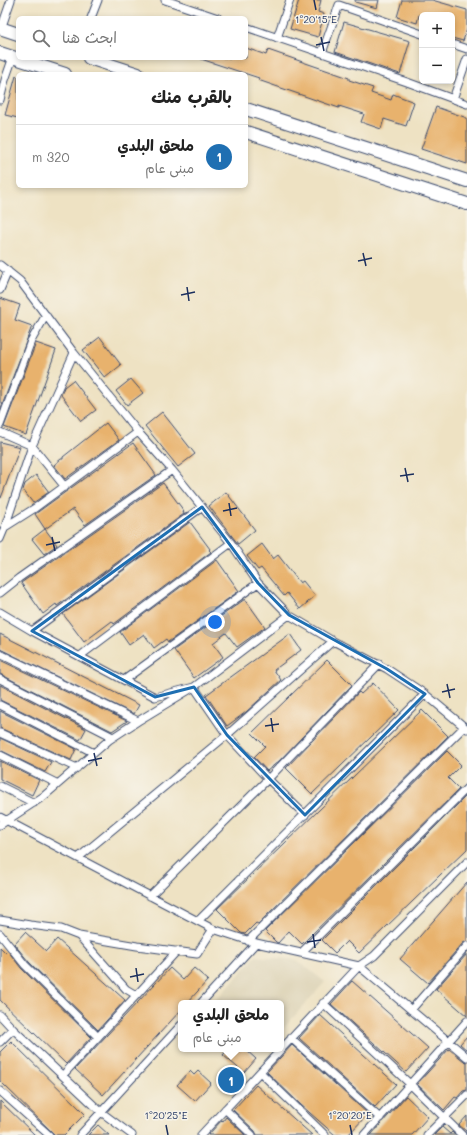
<!DOCTYPE html>
<html lang="ar">
<meta charset="utf-8">
<style>
:root{--surface:#fff;--page:#f6f6f6;--text:#222;--muted:#767676;--line:#e0e0e0;--accent:#1f6fb2}
body{margin:0;font-family:Mali,"Playpen Sans Arabic",sans-serif;background:var(--page);color:var(--text);direction:rtl}
.controls{position:absolute;right:12px;top:12px;display:grid;overflow:hidden;border-radius:6px;box-shadow:0 2px 6px #0003}
.controls button{width:36px;height:36px;display:grid;place-items:center;padding:0;border:0;border-bottom:1px solid var(--line);background:var(--surface);color:var(--text);font:20px sans-serif}
.you{position:absolute;left:215px;top:622px;width:14px;height:14px;margin:-10px;border:3px solid #fff;border-radius:50%;background:#1a73e8;box-shadow:0 0 0 6px #1a73e833}
.badge{display:grid;place-items:center;width:26px;height:26px;border-radius:50%;background:var(--accent);color:#fff;font-size:13px;font-weight:700}
.pin{position:absolute;translate:-50% -50%;border:2px solid #fff;box-shadow:0 1px 4px #0006}
.popup{position:absolute;left:178px;top:1000px;width:106px;height:52px;box-sizing:border-box;display:grid;place-content:center;border-radius:6px;background:var(--surface);filter:drop-shadow(0 1px 3px #0005);font-size:13px;white-space:nowrap;color:var(--muted)}
.popup b{font-size:15px;color:var(--text)}
.popup::after{content:'';position:absolute;left:50%;top:100%;margin-left:-8px;border:8px solid transparent;border-top-color:var(--surface)}
.list{margin:0;padding:0;list-style:none}
h2{display:flex;justify-content:space-between;align-items:center;height:52px;margin:0;padding:0 16px;font-size:17px}
h2 small{font-size:13px;font-weight:400;color:var(--muted)}
.list li{display:grid;grid-template-columns:26px 1fr auto;gap:12px;align-items:center;box-sizing:border-box;height:64px;padding:0 16px;border-top:1px solid var(--line)}
.list b{display:block;font-size:15px;white-space:nowrap}
.list p{margin:0;font-size:13px;white-space:nowrap;color:var(--muted)}
.list em{font-size:13px;font-style:normal;color:var(--muted)}
.icon{flex:none;width:22px;height:22px;fill:none;stroke:currentColor;stroke-width:2;stroke-linecap:round;stroke-linejoin:round}
.map{position:relative;flex:none;width:467px;height:1135px;overflow:hidden;direction:ltr}
.search{position:absolute;background:var(--surface);box-shadow:0 2px 6px #0003;left:16px;top:16px;width:232px;height:44px;display:flex;align-items:center;gap:10px;box-sizing:border-box;padding:0 14px;border-radius:6px;color:var(--muted);font-size:15px}
.panel{position:absolute;background:var(--surface);box-shadow:0 2px 6px #0003;left:16px;top:72px;width:232px;height:116px;border-radius:6px;direction:rtl}
.map>svg:first-child{display:block}
.built{fill:#ddd3b6}
.building{fill:#e8b26d}
.lines{fill:none;stroke-linecap:round;stroke-linejoin:round}
.street-casing{stroke:#3b4a6d;stroke-width:9}
.primary-casing{stroke:#3b4a6d;stroke-width:14}
.street{stroke:#fff;stroke-width:7}
.primary{stroke:#fff;stroke-width:12}
.marked{fill:none;stroke:#1f6fb2;stroke-width:3;stroke-linejoin:round}
.ticks{fill:none;stroke:#1b2f5e;stroke-width:1.5}
.ticks-label{font-size:10px;text-anchor:middle;fill:#1b2f5e;stroke:#f7f3e8;stroke-width:3;stroke-linejoin:round;paint-order:stroke}
</style>
<div class="map">
<svg width="467" height="1135" viewBox="0 0 467 1135">
<rect width="100%" height="100%" fill="#f7f3e8"/>
<filter id="ink" filterUnits="userSpaceOnUse"><feTurbulence type="fractalNoise" baseFrequency=".025" numOctaves="2"/><feDisplacementMap in="SourceGraphic" scale="8" xChannelSelector="R" yChannelSelector="G"/><feConvolveMatrix kernelMatrix="1 2 1 2 8 2 1 2 1" color-interpolation-filters="sRGB"/></filter>
<filter id="wash" filterUnits="userSpaceOnUse"><feTurbulence type="fractalNoise" baseFrequency=".012" numOctaves="4" result="noise"/><feDisplacementMap in="SourceGraphic" scale="16" xChannelSelector="R" yChannelSelector="G"/><feGaussianBlur stdDeviation="0.9" result="paint"/><feColorMatrix in="noise" values="0 0 0 0 0 0 0 0 0 0 0 0 0 0 0 0 0 1.4 0 .05"/><feComposite in="paint" operator="in"/></filter>
<g filter="url(#wash)">
<rect width="100%" height="100%" fill="#eee2c3"/>
<path class="built" d="M256 956 297 960 325 982 281 1031V1003H213Z"/>
<g id="blocks">
<path class="building" d="M299 0H321L318 12 324 14 318 37 290 29Z
M355 0H379L377 8 355 2Z
M402 0H432L467 10V29L463 41 452 38V15H419L417 23 397 17Z
M344 22 410 41 400 74 335 52Z
M246 48 266 55 268 50 349 78V80L373 88 371 93 391 100 393 94 414 102 406 126 384 119 381 129 361 122 364 114 339 106V108L258 80 259 78 201 59V58H246Z
M16 76 18 77V118L5 115Z
M436 107 467 118V164L421 149Z
M0 298 20 305 15 320 32 326 0 411Z
M100 337 121 365 105 378 83 350Z
M36 343 56 350 26 435 4 427Z
M131 379 143 393 127 405 116 391Z
M73 380 96 410 81 421 61 395 64 387Z
M162 412 195 454 178 467 145 426Z
M106 423 119 440 65 479 54 465 61 459H63V457Z
M0 442 20 447 1 498H0Z
M133 443 156 475 85 525 73 509 45 529 35 514Z
M36 475 49 492 33 503 23 490 25 484Z
M163 483 184 511 183 512 184 514 57 606 56 604 43 614 21 583Z
M226 492 255 530 238 544 209 506Z
M190 522 210 549 209 550 211 552 114 624 112 621 84 642 63 614Z
M45 529 57 545 44 554 32 539Z
M262 544 273 559 278 555 300 583 303 581 315 596 300 609 287 593 284 596 261 568 258 570 247 556Z
M217 560 239 591 168 642 166 639 154 648 144 634 129 645 120 632Z
M245 599 265 627 237 647 226 633 213 643 223 657 194 678 174 650Z
M0 634 139 705 134 714 0 649Z
M290 634 301 650 274 670 281 680 246 712 227 726 206 695Z
M0 660 127 721 112 731 0 674Z
M327 660 352 685 279 761 267 771 254 757 265 746 252 733Z
M373 683 399 710 312 794 286 768 359 692 361 694Z
M0 685 86 729 80 740 0 700Z
M422 710 448 736 258 924 256 923 245 934 241 933 217 909Z
M0 711 76 749 71 760 0 728Z
M0 738 51 762 45 772 0 750Z
M447 751 461 765 448 778 459 789 302 944 289 931 278 943 276 942 265 931Z
M0 761 39 780 32 795 0 779Z
M466 796 467 797V849L359 953 347 941 335 953 322 940Z
M467 882V941L463 943 428 983 400 959Z
M25 932 46 951 57 939 125 1000 98 1030 29 962 14 944Z
M0 947 6 953 8 951 21 968 91 1037 66 1064 0 1000Z
M467 954V1016L436 989Z
M170 968 183 980 194 968 208 980 187 1003H181V1010L103 1095 75 1069Z
M352 981 428 1048 406 1072 331 1004Z
M320 1015 396 1084 375 1107 299 1038Z
M467 1036V1050L460 1044Z
M11 1041 85 1114 64 1135H55L0 1081V1052Z
M292 1045 368 1114 348 1135H335L301 1105 267 1072Z
M228 1049H245L256 1059 244 1073 223 1055Z
M449 1049 464 1061 467 1062V1090L463 1091 457 1098 455 1097 444 1110 417 1084Z
M190 1071 194 1075 198 1071 211 1083 195 1101 177 1085Z
M256 1085 312 1135H257L255 1131 233 1110Z
M406 1096 428 1117 412 1135H371Z
M0 1101 35 1135H0Z
M467 1116V1135L466 1131 459 1125Z
M226 1117 245 1135H208L222 1120 223 1121Z
M98 1125 109 1135H88Z
M442 1127 450 1134 452 1132 455 1135H434Z"/>
</g>
</g>
<g filter="url(#ink)">
<use href="#blocks" fill-opacity="0" stroke="#3b4a6d" stroke-width="1"/>
<g class="lines">
<g class="street-casing">
<path id="street" d="M165 0 218 18
M91 18 98 0
M246 27 407 82 467 104
M1 29 11 0
M277 38 290 0
M452 44 467 49
M322 53 339 5 422 34
M453 99 467 59
M0 100 5 80 13 57
M0 265 20 281 74 353 138 432 172 470 231 543 258 583 289 615 194 687 138 721 109 740 44 796 0 825
M0 290 8 271
M0 425 31 341 46 315
M0 432 32 446 65 487
M5 527 35 508 138 432
M0 539 5 527 32 446 74 353
M0 593 19 578 172 470
M0 612 32 631 155 697 194 687 227 735 268 779 305 815
M289 615 333 641 387 669 425 694 467 729
M32 631 202 507
M0 654 138 721
M80 656 231 543
M0 679 113 737
M124 680 258 583
M0 705 94 753
M0 733 77 768
M0 755 58 784
M0 786 34 803
M0 817 213 929 256 943 359 966 467 1057
M78 858 227 735 333 641
M150 896 268 779 379 664
M0 920 30 925 61 929 79 936 137 946 197 954 213 929
M198 921 425 694
M0 934 25 965 98 1037
M79 936 126 989 136 995
M248 941 464 727
M301 953 467 788
M201 1003 256 943
M323 1003 410 1084 462 1135
M411 1010 467 946
M0 1015 13 1029
M291 1038 380 1118
M0 1042 13 1029 101 1112 132 1135
M260 1072 325 1135
M63 1075 177 951
M0 1091 49 1135
M225 1109 252 1135
M80 1135 181 1025
M201 1135 359 966 374 956 467 862
M364 1135 467 1021
M427 1135 467 1095"/>
</g>
<g class="primary-casing">
<path id="primary" d="M0 28 18 34
M0 53 65 74
M89 58 138 74
M246 109 467 181
M246 132 467 204"/>
</g>
<use href="#street" class="street"/>
<use href="#primary" class="primary"/>
</g>
</g>
<path class="marked" d="M202 507 258 583 289 615 387 669 425 694 305 815 227 735 194 687 155 697 32 631Z"/>
<path class="ticks" d="M314 0 316 10M321 37 324 51M316 45 330 42M363 253 366 266M358 261 372 258M187 287 189 301M181 295 195 292M405 468 408 482M400 476 414 474M229 503 231 516M223 511 237 508M52 537 55 551M46 545 60 542M447 684 450 698M442 692 455 689M271 718 273 732M265 726 279 724M94 753 97 766M88 761 102 758M313 934 315 948M307 942 321 940M136 968 138 982M130 977 144 974M166 1125 168 1135M350 1125 352 1135"/>
<g class="ticks-label">
<text x="316" y="23">1°20'15"E</text>
<text x="166" y="1119">1°20'25"E</text>
<text x="350" y="1119">1°20'20"E</text>
</g>
</svg>
<div class="controls">
<button>+</button>
<button>−</button>
</div>
<div class="you"></div>
<div class="pin badge" style="left:231px;top:1080px">1</div>
<div class="popup"><b>ملحق البلدي</b>مبنى عام</div>
<div class="search"><svg class="icon" aria-label="search" viewBox="0 0 24 24"><circle cx="10" cy="10" r="6"/><path d="M15 15l6 6"/></svg>ابحث هنا</div>
<section class="panel">
<h2>بالقرب منك<small></small></h2>
<ul class="list">
<li><span class="badge">1</span><div><b>ملحق البلدي</b><p>مبنى عام</p></div><em>320 m</em></li>
</ul>
</section>
</div>
